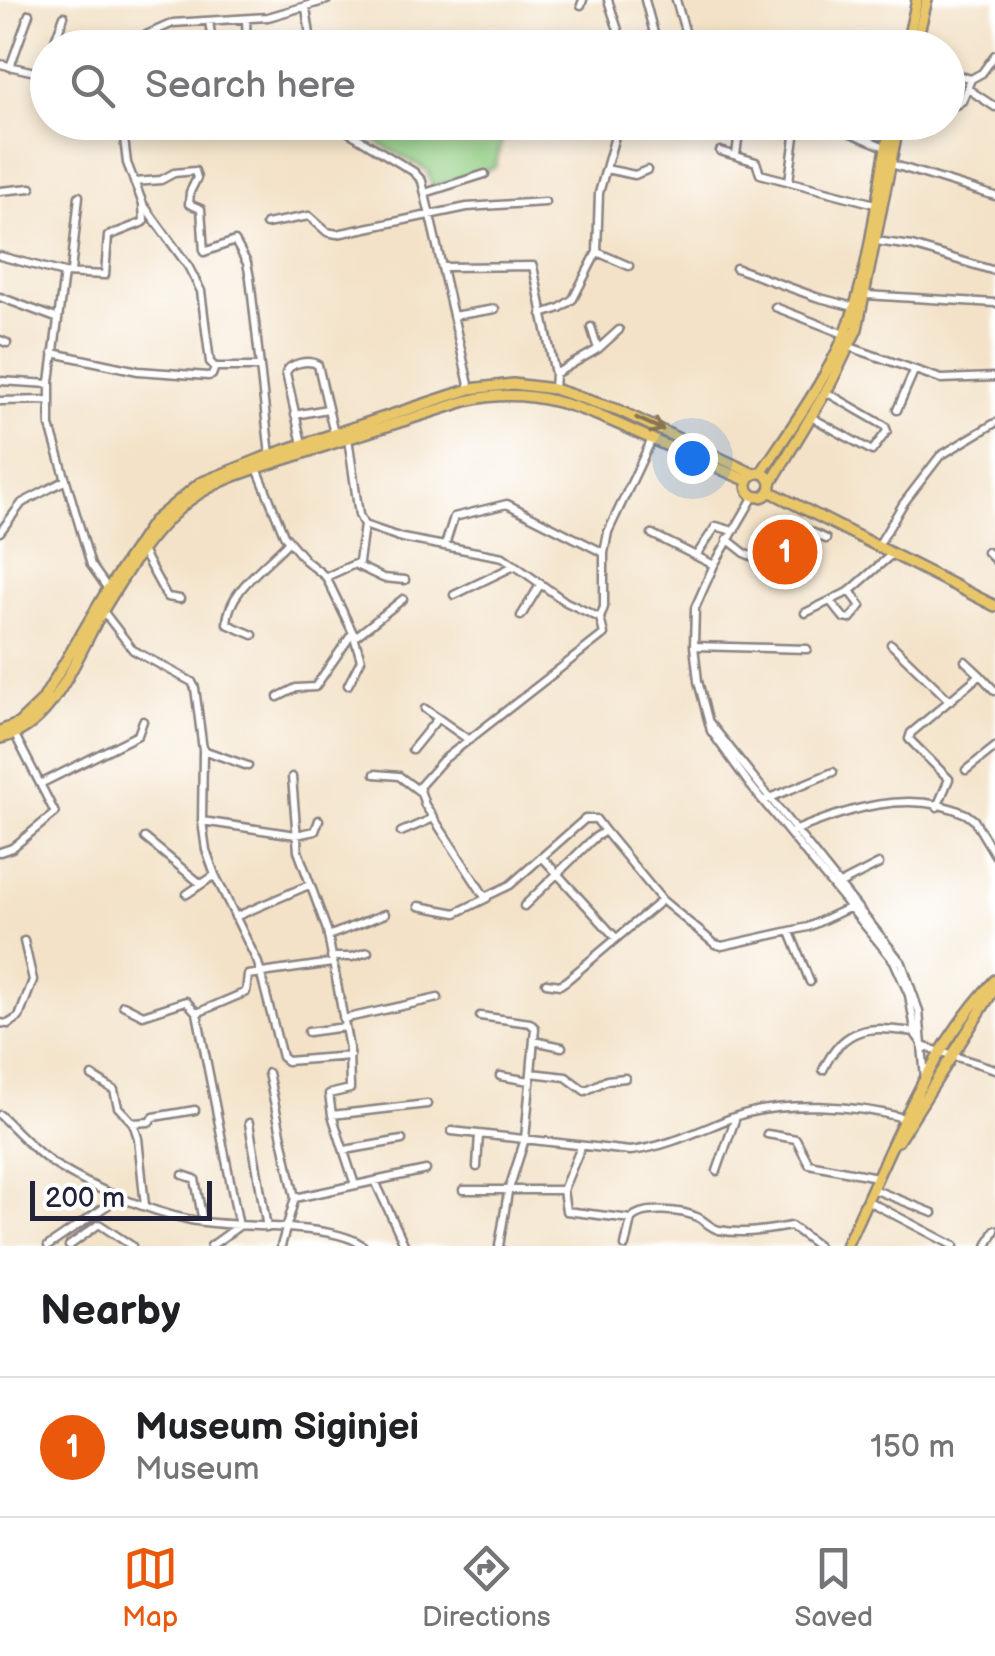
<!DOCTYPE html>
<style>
:root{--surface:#fff;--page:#f6f6f6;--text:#202124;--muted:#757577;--line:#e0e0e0;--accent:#ea580c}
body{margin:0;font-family:"Balsamiq Sans",sans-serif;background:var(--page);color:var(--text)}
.scale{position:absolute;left:30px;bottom:25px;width:182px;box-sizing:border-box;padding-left:10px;border:5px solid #22223b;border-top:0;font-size:28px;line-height:35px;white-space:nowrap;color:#22223b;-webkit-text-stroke:8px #fff;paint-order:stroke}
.you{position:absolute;left:692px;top:458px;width:35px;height:35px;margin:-25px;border:8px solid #fff;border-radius:50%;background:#1a73e8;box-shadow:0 0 0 15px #1a73e833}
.badge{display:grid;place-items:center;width:65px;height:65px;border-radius:50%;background:var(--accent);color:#fff;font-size:32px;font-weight:700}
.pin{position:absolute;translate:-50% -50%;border:5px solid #fff;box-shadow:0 2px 10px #0006}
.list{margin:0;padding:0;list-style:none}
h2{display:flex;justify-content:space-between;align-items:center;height:130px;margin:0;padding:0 40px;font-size:42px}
h2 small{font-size:32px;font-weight:400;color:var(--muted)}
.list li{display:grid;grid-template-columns:65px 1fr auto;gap:30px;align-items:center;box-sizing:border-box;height:140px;padding:0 40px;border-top:2px solid var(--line)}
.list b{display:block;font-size:38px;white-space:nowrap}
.list p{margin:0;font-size:32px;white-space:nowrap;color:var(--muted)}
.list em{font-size:32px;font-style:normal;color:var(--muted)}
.icon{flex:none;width:55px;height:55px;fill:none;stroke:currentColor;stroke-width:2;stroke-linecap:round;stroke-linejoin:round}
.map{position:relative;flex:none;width:995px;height:1246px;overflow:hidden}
.search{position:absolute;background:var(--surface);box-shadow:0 5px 15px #0003;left:30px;right:30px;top:30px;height:110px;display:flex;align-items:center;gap:25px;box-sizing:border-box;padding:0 35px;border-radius:55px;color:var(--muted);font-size:38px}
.sheet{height:270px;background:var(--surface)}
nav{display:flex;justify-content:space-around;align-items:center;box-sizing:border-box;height:140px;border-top:2px solid var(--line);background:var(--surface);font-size:28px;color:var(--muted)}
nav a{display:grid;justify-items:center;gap:5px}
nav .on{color:var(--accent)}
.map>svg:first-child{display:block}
.green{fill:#92cd82;stroke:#5a785e;stroke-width:2.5}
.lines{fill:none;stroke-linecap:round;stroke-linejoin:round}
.minor-casing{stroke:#8a8281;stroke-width:11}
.major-casing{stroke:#8a8281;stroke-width:14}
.minor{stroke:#fff;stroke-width:6}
.major{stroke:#e9c769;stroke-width:9}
.oneway{stroke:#867452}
</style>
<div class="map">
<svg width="995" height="1246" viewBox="0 0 995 1246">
<rect width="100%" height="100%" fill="#fff"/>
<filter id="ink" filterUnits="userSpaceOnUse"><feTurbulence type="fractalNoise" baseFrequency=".01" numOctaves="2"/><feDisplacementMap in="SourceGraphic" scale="20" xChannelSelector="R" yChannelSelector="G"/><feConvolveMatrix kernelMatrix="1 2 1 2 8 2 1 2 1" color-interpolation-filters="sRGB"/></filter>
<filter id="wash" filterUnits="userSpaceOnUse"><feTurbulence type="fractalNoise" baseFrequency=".0048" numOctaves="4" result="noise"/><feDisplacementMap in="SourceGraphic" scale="40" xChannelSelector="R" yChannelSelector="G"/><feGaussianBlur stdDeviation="2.25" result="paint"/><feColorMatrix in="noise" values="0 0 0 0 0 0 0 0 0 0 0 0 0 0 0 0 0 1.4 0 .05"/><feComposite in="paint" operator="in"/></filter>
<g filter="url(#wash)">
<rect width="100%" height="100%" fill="#f3e2c7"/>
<path class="green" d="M342 123H502L504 132 495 167 432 187 427 170Z"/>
</g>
<g filter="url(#ink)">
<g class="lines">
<g class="minor-casing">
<path id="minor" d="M608 0 624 48
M645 0 658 48
M676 0 690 48
M581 5 583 0
M306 8 312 48
M246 19 247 48
M209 21 213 48
M52 48 64 16
M117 48 173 23 268 17 327 0
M0 64 48 75
M10 67 29 14
M948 72 971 79 982 73 995 55
M42 75 48 60
M968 89 995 107
M956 105 962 101 971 79
M122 122 127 163 143 204 188 266 201 291 210 362 215 367
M332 122 414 172 422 181 470 389
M632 122H645
M823 122 885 147
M720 151 756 162 760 174 875 204
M736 155 739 132
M891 164 995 196
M606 169 635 175 647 170
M789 181 797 122
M134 182 161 180 174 173 195 171 197 178 190 192 189 204 201 209 204 252 235 241 247 263 250 278 270 455
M0 191 31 188
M425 193 485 174
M266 224 309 216 327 232 337 234 467 207 545 202
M876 241 912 246 995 271
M597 252 629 266
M0 256 64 273 50 382V426L91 565 108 589
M443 267 533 266 555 374 554 389
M736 268 816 297 854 307
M71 272 79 196
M64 273 105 275 108 236 144 222 143 205
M866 295 995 303
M0 297 56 318
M775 307 844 334
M542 314 560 308 573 299 597 252 599 193 619 122
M453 316 495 309
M591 327 598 349
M0 340 7 343
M850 347 941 379 995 377
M53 353 138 371 208 376 212 375 215 367H260
M555 374 598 349 619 330
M0 381 50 384
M0 401 48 400
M897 410 914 371
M295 415 327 409
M811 417 872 451 887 431 885 426 826 392
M348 438 359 515 364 525 402 538 503 557 566 602 600 618
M302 444 286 373C289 363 309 359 318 365L334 434
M257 468 284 535 305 560 326 577 353 633 361 660 348 685
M754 496 714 565 695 608 694 646 698 681 711 731 750 785 894 961 909 995 916 1035 921 1042
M0 532 22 503 66 480
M652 534 714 565
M727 539 746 554 756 558 780 523 787 520 826 539
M445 545 454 517 507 504 604 553
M878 546 903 504 940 456 995 423
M142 551 167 597 180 599
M987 552 995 560
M696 556 716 526 733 531
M356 565 383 578 405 580
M326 577 359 562 364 525
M454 595 514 566
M831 602 844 618 850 619 861 606 850 591
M103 611 133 650 192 682 195 688 203 750 202 821 206 850 215 875 258 963 282 1057 287 1061 350 1056
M805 613 850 591 892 554
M521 616 540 585
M253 635 227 624C227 591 268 564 288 542
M354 638 403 599
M891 644 950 701
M694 646 807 649
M965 661 980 675
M278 697 296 688 315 687 352 634
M425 709 469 740
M710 723 902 963 919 1011 925 1079
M203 750 248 766
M412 750 438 718
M966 770 995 747
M375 774 399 776 419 791
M292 777 298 851 327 930 349 1048 350 1089 329 1094 332 1115
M42 783 138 735 143 721
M765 800 833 772
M937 807 949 779 909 739 911 733 980 675 995 691
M202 821 296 835 315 831 319 820
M605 831 596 819H585L510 885 485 897 425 805 419 787 443 760 604 634 600 618 604 607V553L608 532 652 439
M794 831C847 809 910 788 966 814L974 820 995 855
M401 832 434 818
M145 838 201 884
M0 852 12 848 55 813 15 735
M542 857 615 937
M840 884 879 864
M187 894 215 875
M419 906 456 913 487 898
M524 906 594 838 605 831 662 900
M235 917 309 885
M790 932 810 982
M328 936 385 914
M331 957H352L368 952
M546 983 560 985 566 981 662 900 715 944 722 946 808 927 855 905
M123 1005 143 1015 186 1001 197 1013 239 1226 211 1246
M197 1013 246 992 248 975 332 963
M480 1016 530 1023 535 1028 525 1139 508 1192 499 1246
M343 1019 438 998
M0 1023 8 1024 19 1017 33 980 24 941
M308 1032 345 1027
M534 1041 562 1047
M922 1046 995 1069
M823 1070C845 1023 871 1027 916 1032
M268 1073 295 1198 281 1246
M531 1073 566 1077 585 1091 607 1080 625 1078
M92 1076 114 1090 118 1107 133 1123 138 1138 145 1206
M500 1076 530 1081
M0 1115C18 1132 35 1152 57 1166 93 1189 149 1211 191 1220 232 1229 335 1222 363 1246
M133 1123 149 1122 154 1117 195 1110
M249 1123 267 1228
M452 1131 630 1151C667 1147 700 1130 734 1117 781 1100 857 1105 904 1118
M767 1134 796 1139 809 1164 877 1177
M581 1147 563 1190 566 1211 631 1219C642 1206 684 1210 699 1218 706 1222 711 1228 719 1230 743 1235 767 1230 791 1226L818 1246
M345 1150 402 1140
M477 1167 479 1134
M717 1171 736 1117
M183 1175 195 1179 203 1222
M375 1181 405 1246
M355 1185 332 1115 427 1104
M873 1189 933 1213
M463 1190H563
M295 1198 426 1170
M868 1201 954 1246
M48 1246 121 1196
M69 1246 99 1224 132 1246
M625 1246 631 1219
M987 1246 995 1230"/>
</g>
<g class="major-casing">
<path id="major" d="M906 48 917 0
M915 48 927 0
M761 473C791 428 824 383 845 334 872 267 876 192 891 122
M747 485a12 12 0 1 1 24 0a12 12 0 1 1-24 0Z
M771 483 831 383 857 329 899 122
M769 491 995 606
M0 731 18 724 42 701 108 589 153 522 200 483 270 455 470 389 513 384 554 389 618 410 754 474
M0 738C54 728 77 654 102 612 124 575 148 536 180 508 211 479 259 468 298 455 354 436 410 419 466 401 536 383 591 412 654 440 685 454 716 467 748 481
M898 1141 995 988
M846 1246C889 1156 925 1053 995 980"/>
</g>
<use href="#minor" class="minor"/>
<use href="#major" class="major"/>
</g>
<defs><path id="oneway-shaft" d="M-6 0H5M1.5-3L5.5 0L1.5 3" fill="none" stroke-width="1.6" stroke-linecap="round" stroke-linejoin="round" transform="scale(2.5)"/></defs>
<use class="oneway" href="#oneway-shaft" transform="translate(650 424) rotate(24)"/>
</g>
</svg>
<div class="scale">200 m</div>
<div class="you"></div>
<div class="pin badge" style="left:785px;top:552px">1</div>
<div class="search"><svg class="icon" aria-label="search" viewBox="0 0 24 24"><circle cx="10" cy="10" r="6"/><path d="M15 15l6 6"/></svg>Search here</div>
</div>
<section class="sheet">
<h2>Nearby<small></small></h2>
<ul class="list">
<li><span class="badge">1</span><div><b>Museum Siginjei</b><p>Museum</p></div><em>150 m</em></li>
</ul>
</section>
<nav>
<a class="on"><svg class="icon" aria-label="map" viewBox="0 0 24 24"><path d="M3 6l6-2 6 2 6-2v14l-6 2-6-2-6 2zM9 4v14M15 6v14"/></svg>Map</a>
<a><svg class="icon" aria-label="directions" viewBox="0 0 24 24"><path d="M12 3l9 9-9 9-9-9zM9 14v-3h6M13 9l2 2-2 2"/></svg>Directions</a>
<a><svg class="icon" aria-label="saved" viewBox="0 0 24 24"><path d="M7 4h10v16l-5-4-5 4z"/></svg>Saved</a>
</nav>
